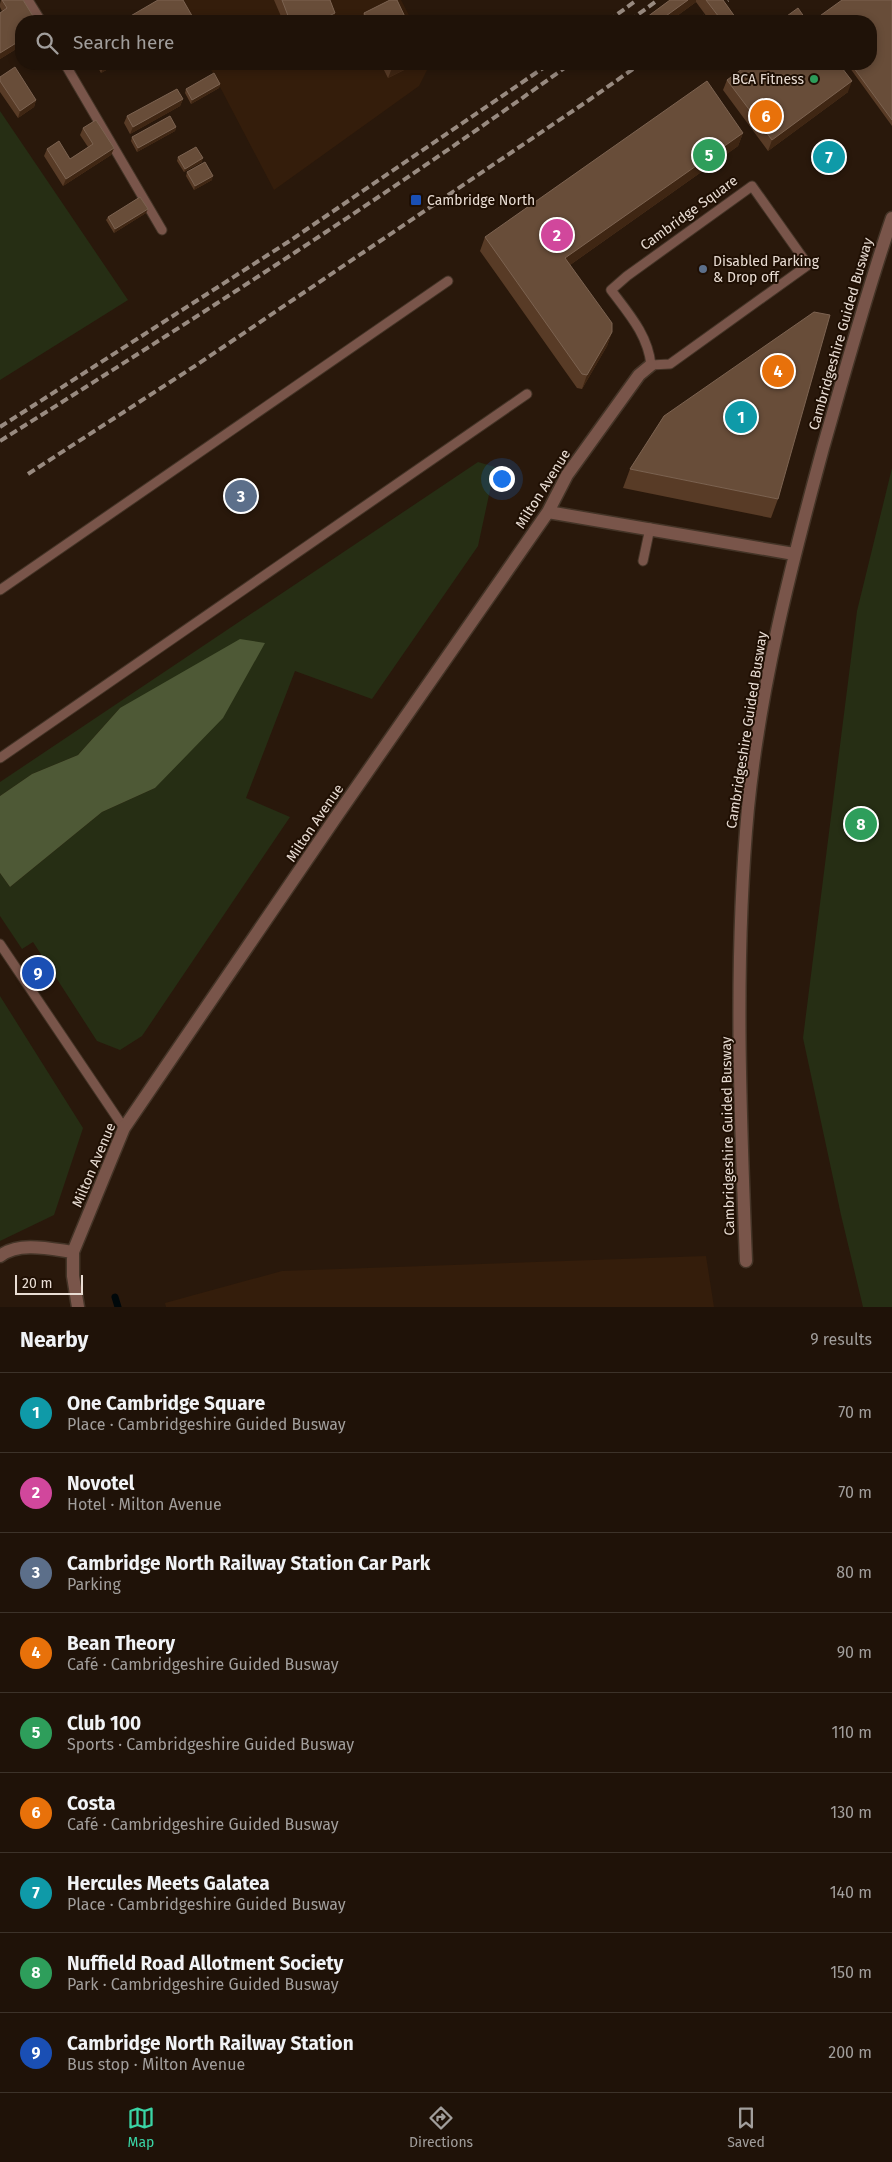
<!DOCTYPE html>
<meta charset="utf-8">
<style>
:root{--surface:#1f1208;--page:#2c2016;--text:#f1f3f6;--muted:#a19e9c;--line:#3c3229;--accent:#3ad4a5}
body{margin:0;font-family:"Fira Sans",sans-serif;background:var(--page);color:var(--text)}
.scale{position:absolute;left:15px;bottom:12px;width:68px;box-sizing:border-box;padding-left:5px;border:2px solid #e9ddd4;border-top:0;font-size:14px;line-height:18px;white-space:nowrap;color:#e9ddd4;-webkit-text-stroke:4px #1f0f03;paint-order:stroke}
.you{position:absolute;left:501px;top:478px;width:18px;height:18px;margin:-12px;border:4px solid #fff;border-radius:50%;background:#1a73e8;box-shadow:0 0 0 8px #1a73e833}
.badge{display:grid;place-items:center;width:32px;height:32px;border-radius:50%;background:var(--accent);color:#fff;font-size:16px;font-weight:700}
.pin{position:absolute;translate:-50% -50%;border:2px solid #fff;box-shadow:0 1px 5px #0006}
.list{margin:0;padding:0;list-style:none}
h2{display:flex;justify-content:space-between;align-items:center;height:65px;margin:0;padding:0 20px;font-size:21px}
h2 small{font-size:16px;font-weight:400;color:var(--muted)}
.list li{display:grid;grid-template-columns:32px 1fr auto;gap:15px;align-items:center;box-sizing:border-box;height:80px;padding:0 20px;border-top:1px solid var(--line)}
.list b{display:block;font-size:19px;white-space:nowrap}
.list p{margin:0;font-size:16px;white-space:nowrap;color:var(--muted)}
.list em{font-size:16px;font-style:normal;color:var(--muted)}
.icon{flex:none;width:28px;height:28px;fill:none;stroke:currentColor;stroke-width:2;stroke-linecap:round;stroke-linejoin:round}
.map{position:relative;flex:none;width:892px;height:1307px;overflow:hidden}
.search{position:absolute;background:var(--surface);box-shadow:0 2px 8px #0003;left:15px;right:15px;top:15px;height:55px;display:flex;align-items:center;gap:12px;box-sizing:border-box;padding:0 18px;border-radius:20px;color:var(--muted);font-size:19px}
.sheet{height:785px;background:var(--surface)}
nav{display:flex;justify-content:space-around;align-items:center;box-sizing:border-box;height:70px;border-top:1px solid var(--line);background:var(--surface);font-size:14px;color:var(--muted)}
nav a{display:grid;justify-items:center;gap:2px}
nav .on{color:var(--accent)}
.map>svg:first-child{display:block}
.built{fill:#341d0b}
.green{fill:#262e14}
.forest{fill:#4e5936}
.lines{fill:none;stroke-linecap:round;stroke-linejoin:round}
.stream{stroke:#00080a;stroke-width:7}
.lane-casing{stroke:#443427;stroke-width:11}
.street-casing{stroke:#443427;stroke-width:15}
.lane{stroke:#79554a;stroke-width:9}
.street{stroke:#79554a;stroke-width:12}
.rail{stroke:#988a80;stroke-width:4;stroke-dasharray:8 4;stroke-linecap:butt}
.wall{fill:#583b26}
.shaded-wall{fill:#3f2613}
.building{fill:#684d39;stroke:#7c6351}
.leisure-dot{fill:#2e9e5b;stroke:#1f0f03;stroke-width:2}
.transit-dot{fill:#1a4fb4;stroke:#1f0f03;stroke-width:2}
.service-dot{fill:#5c6f8a;stroke:#1f0f03;stroke-width:2}
.labels{text-anchor:middle;dominant-baseline:central;stroke-width:4;stroke-linejoin:round;paint-order:stroke}
.poi-label{font-size:14px;fill:#e9ddd4;stroke:#1f0f03;text-anchor:start}
.street-label{font-size:14px;fill:#e9ddd4;stroke:#1f0f03}
</style>
<div class="map">
<svg width="892" height="1307" viewBox="0 0 892 1307">
<rect width="100%" height="100%" fill="#29180b"/>
<path class="built" d="M173 0H401L412 21H185Z
M208 64H430L419 86 274 190Z
M706 1256 714 1307H166L165 1303 282 1271Z"/>
<path class="green" d="M0 111 128 300 0 380Z
M478 462 495 467 478 546 372 699 295 671 246 798 290 817 142 1036 120 1050 97 1041 33 942 22 949 0 916V873L10 887 102 812 155 788 120 708 78 755 32 774 0 796V782Z
M892 468V1307H863L841 1215 803 1038 857 611Z
M0 996 83 1128 54 1215 0 1241Z"/>
<path class="forest" d="M240 639 265 643 223 718 155 788 102 812 10 887 0 873V796L32 774 78 755 120 708Z"/>
<g class="lines">
<path class="stream" d="M115 1297 118 1307"/>
<g class="lane-casing">
<path id="lane" d="M28 0 41 21
M65 64 162 230
M752 186 808 265 670 364 651 365C648 335 629 314 611 290L627 276Z
M643 561 650 528
M0 590 448 281
M0 758 527 394
M0 944 124 1128"/>
</g>
<g class="street-casing">
<path id="street" d="M548 512 794 554
M0 1256C19 1241 51 1249 73 1252
M746 1261C740 1110 734 958 748 808 760 686 791 566 823 448 845 371 866 294 892 218
M78 1307 73 1276V1252L124 1128 338 814 548 512 567 475 639 375 651 365"/>
</g>
<use href="#lane" class="lane"/>
<use href="#street" class="street"/>
<path class="rail" d="M608 21 637 0
M629 21 658 0
M698 21 728 0
M0 427 288 242 549 64
M0 441C193 320 385 197 570 64
M28 474 198 364 589 100 640 64"/>
</g>
<path class="wall" d="M1 0H23L21 46 0 59V13L2 11 0 7V4Z
M274 0H330L335 13 332 21H283Z
M670 0H723L738 21H710L696 2 670 21H645L647 17Z
M892 0V126L847 64H871V21H816L817 18Z
M364 13 407 21H361Z
M96 64H117L101 73Z
M381 64H416L388 78Z
M742 64H839L848 92 768 151 723 90 727 80 744 67Z
M0 81 36 100 34 107 18 118 0 92Z
M220 84 219 88 191 104 185 93 186 89Z
M183 99 180 106 130 134 124 123 127 116Z
M176 127 175 131 137 152 131 141 132 137Z
M83 128 114 148 111 155 63 186 44 156 47 149 70 159 88 147 80 135Z
M743 133 738 146 570 265 612 332 607 346 582 389 577 388 480 251 485 237Z
M178 157 202 162 184 172 177 161Z
M187 172 212 180 194 190 186 176Z
M146 213 114 233 106 220 108 217Z
M630 469 778 499 771 518 623 488Z"/>
<path class="shaded-wall" d="M688 0H696V2L670 21H659Z
M335 13 332 21H327L329 16Z
M21 40V46L0 59V53Z
M105 64H117L101 73Z
M184 64H188L182 67Z
M400 64H416L388 78 392 68Z
M852 81 848 92 768 151 772 140Z
M220 84 219 88 191 104 192 100Z
M183 99 180 106 130 134 133 127Z
M36 100 34 107 18 118 20 111Z
M176 127 175 131 137 152 138 148Z
M743 133 738 146 560 272 565 258Z
M114 148 111 155 63 186 66 179Z
M203 158 202 162 184 172 185 169Z
M213 176 212 180 194 190 195 186Z
M148 209 146 213 114 233 115 229Z
M612 332 607 346 582 389 587 375Z"/>
<path class="building" d="M2 0H23L36 21H21V40L0 53V13L7 8Z
M158 0H183L195 21H122Z
M282 0H330L335 13 329 16 331 21H290Z
M390 0H397L407 21H368L364 13Z
M670 0H688L659 21H650L647 17Z
M706 0H723L738 21H722Z
M842 0H892V120L851 64H871V21H820L817 18Z
M798 8 807 21H780Z
M390 64H400L392 68Z
M749 64H839L852 81 772 140 727 80Z
M15 67 36 100 20 111 0 81V77Z
M214 73 220 84 192 100 186 89Z
M707 81 743 133 565 258 612 323V332L587 375 582 374 485 237Z
M177 89 183 99 133 127 127 116Z
M170 116 176 127 138 148 132 137Z
M96 120 114 148 66 179 47 149 59 141 70 159 93 144 83 128Z
M196 147 203 158 185 169 178 157Z
M205 162 213 176 195 186 187 172Z
M140 197 148 209 115 229 108 217Z
M814 312 830 315 778 499 630 469 664 416Z"/>
<circle class="leisure-dot" cx="814" cy="79" r="5"/>
<rect class="transit-dot" x="410" y="194" width="12" height="12" rx="2.5"/>
<circle class="service-dot" cx="703" cy="269" r="5"/>
<g class="labels">
<g class="poi-label">
<text x="804" y="79" text-anchor="end">BCA Fitness</text>
<text x="427" y="200">Cambridge North</text>
<text x="713" y="261">Disabled Parking<tspan x="713" dy="16">&amp; Drop off</tspan></text>
</g>
<g class="street-label">
<text transform="translate(689 213) rotate(-36)">Cambridge Square</text>
<text transform="translate(841 334) rotate(-74)">Cambridgeshire Guided Busway</text>
<text transform="translate(543 489) rotate(-58)">Milton Avenue</text>
<text transform="translate(747 730) rotate(-81)">Cambridgeshire Guided Busway</text>
<text transform="translate(315 823) rotate(-56)">Milton Avenue</text>
<text transform="translate(728 1136) rotate(-91)">Cambridgeshire Guided Busway</text>
<text transform="translate(94 1165) rotate(-67)">Milton Avenue</text>
</g>
</g>
</svg>
<div class="scale">20 m</div>
<div class="you"></div>
<div class="pin badge" style="left:741px;top:417px;background:#0f9aa8">1</div>
<div class="pin badge" style="left:557px;top:235px;background:#d1479c">2</div>
<div class="pin badge" style="left:241px;top:496px;background:#5c6f8a">3</div>
<div class="pin badge" style="left:778px;top:371px;background:#e8710a">4</div>
<div class="pin badge" style="left:709px;top:155px;background:#2e9e5b">5</div>
<div class="pin badge" style="left:766px;top:116px;background:#e8710a">6</div>
<div class="pin badge" style="left:829px;top:157px;background:#0f9aa8">7</div>
<div class="pin badge" style="left:861px;top:824px;background:#2e9e5b">8</div>
<div class="pin badge" style="left:38px;top:973px;background:#1a4fb4">9</div>
<div class="search"><svg class="icon" aria-label="search" viewBox="0 0 24 24"><circle cx="10" cy="10" r="6"/><path d="M15 15l6 6"/></svg>Search here</div>
</div>
<section class="sheet">
<h2>Nearby<small>9 results</small></h2>
<ul class="list">
<li><span class="badge" style="background:#0f9aa8">1</span><div><b>One Cambridge Square</b><p>Place · Cambridgeshire Guided Busway</p></div><em>70 m</em></li>
<li><span class="badge" style="background:#d1479c">2</span><div><b>Novotel</b><p>Hotel · Milton Avenue</p></div><em>70 m</em></li>
<li><span class="badge" style="background:#5c6f8a">3</span><div><b>Cambridge North Railway Station Car Park</b><p>Parking</p></div><em>80 m</em></li>
<li><span class="badge" style="background:#e8710a">4</span><div><b>Bean Theory</b><p>Café · Cambridgeshire Guided Busway</p></div><em>90 m</em></li>
<li><span class="badge" style="background:#2e9e5b">5</span><div><b>Club 100</b><p>Sports · Cambridgeshire Guided Busway</p></div><em>110 m</em></li>
<li><span class="badge" style="background:#e8710a">6</span><div><b>Costa</b><p>Café · Cambridgeshire Guided Busway</p></div><em>130 m</em></li>
<li><span class="badge" style="background:#0f9aa8">7</span><div><b>Hercules Meets Galatea</b><p>Place · Cambridgeshire Guided Busway</p></div><em>140 m</em></li>
<li><span class="badge" style="background:#2e9e5b">8</span><div><b>Nuffield Road Allotment Society</b><p>Park · Cambridgeshire Guided Busway</p></div><em>150 m</em></li>
<li><span class="badge" style="background:#1a4fb4">9</span><div><b>Cambridge North Railway Station</b><p>Bus stop · Milton Avenue</p></div><em>200 m</em></li>
</ul>
</section>
<nav>
<a class="on"><svg class="icon" aria-label="map" viewBox="0 0 24 24"><path d="M3 6l6-2 6 2 6-2v14l-6 2-6-2-6 2zM9 4v14M15 6v14"/></svg>Map</a>
<a><svg class="icon" aria-label="directions" viewBox="0 0 24 24"><path d="M12 3l9 9-9 9-9-9zM9 14v-3h6M13 9l2 2-2 2"/></svg>Directions</a>
<a><svg class="icon" aria-label="saved" viewBox="0 0 24 24"><path d="M7 4h10v16l-5-4-5 4z"/></svg>Saved</a>
</nav>
